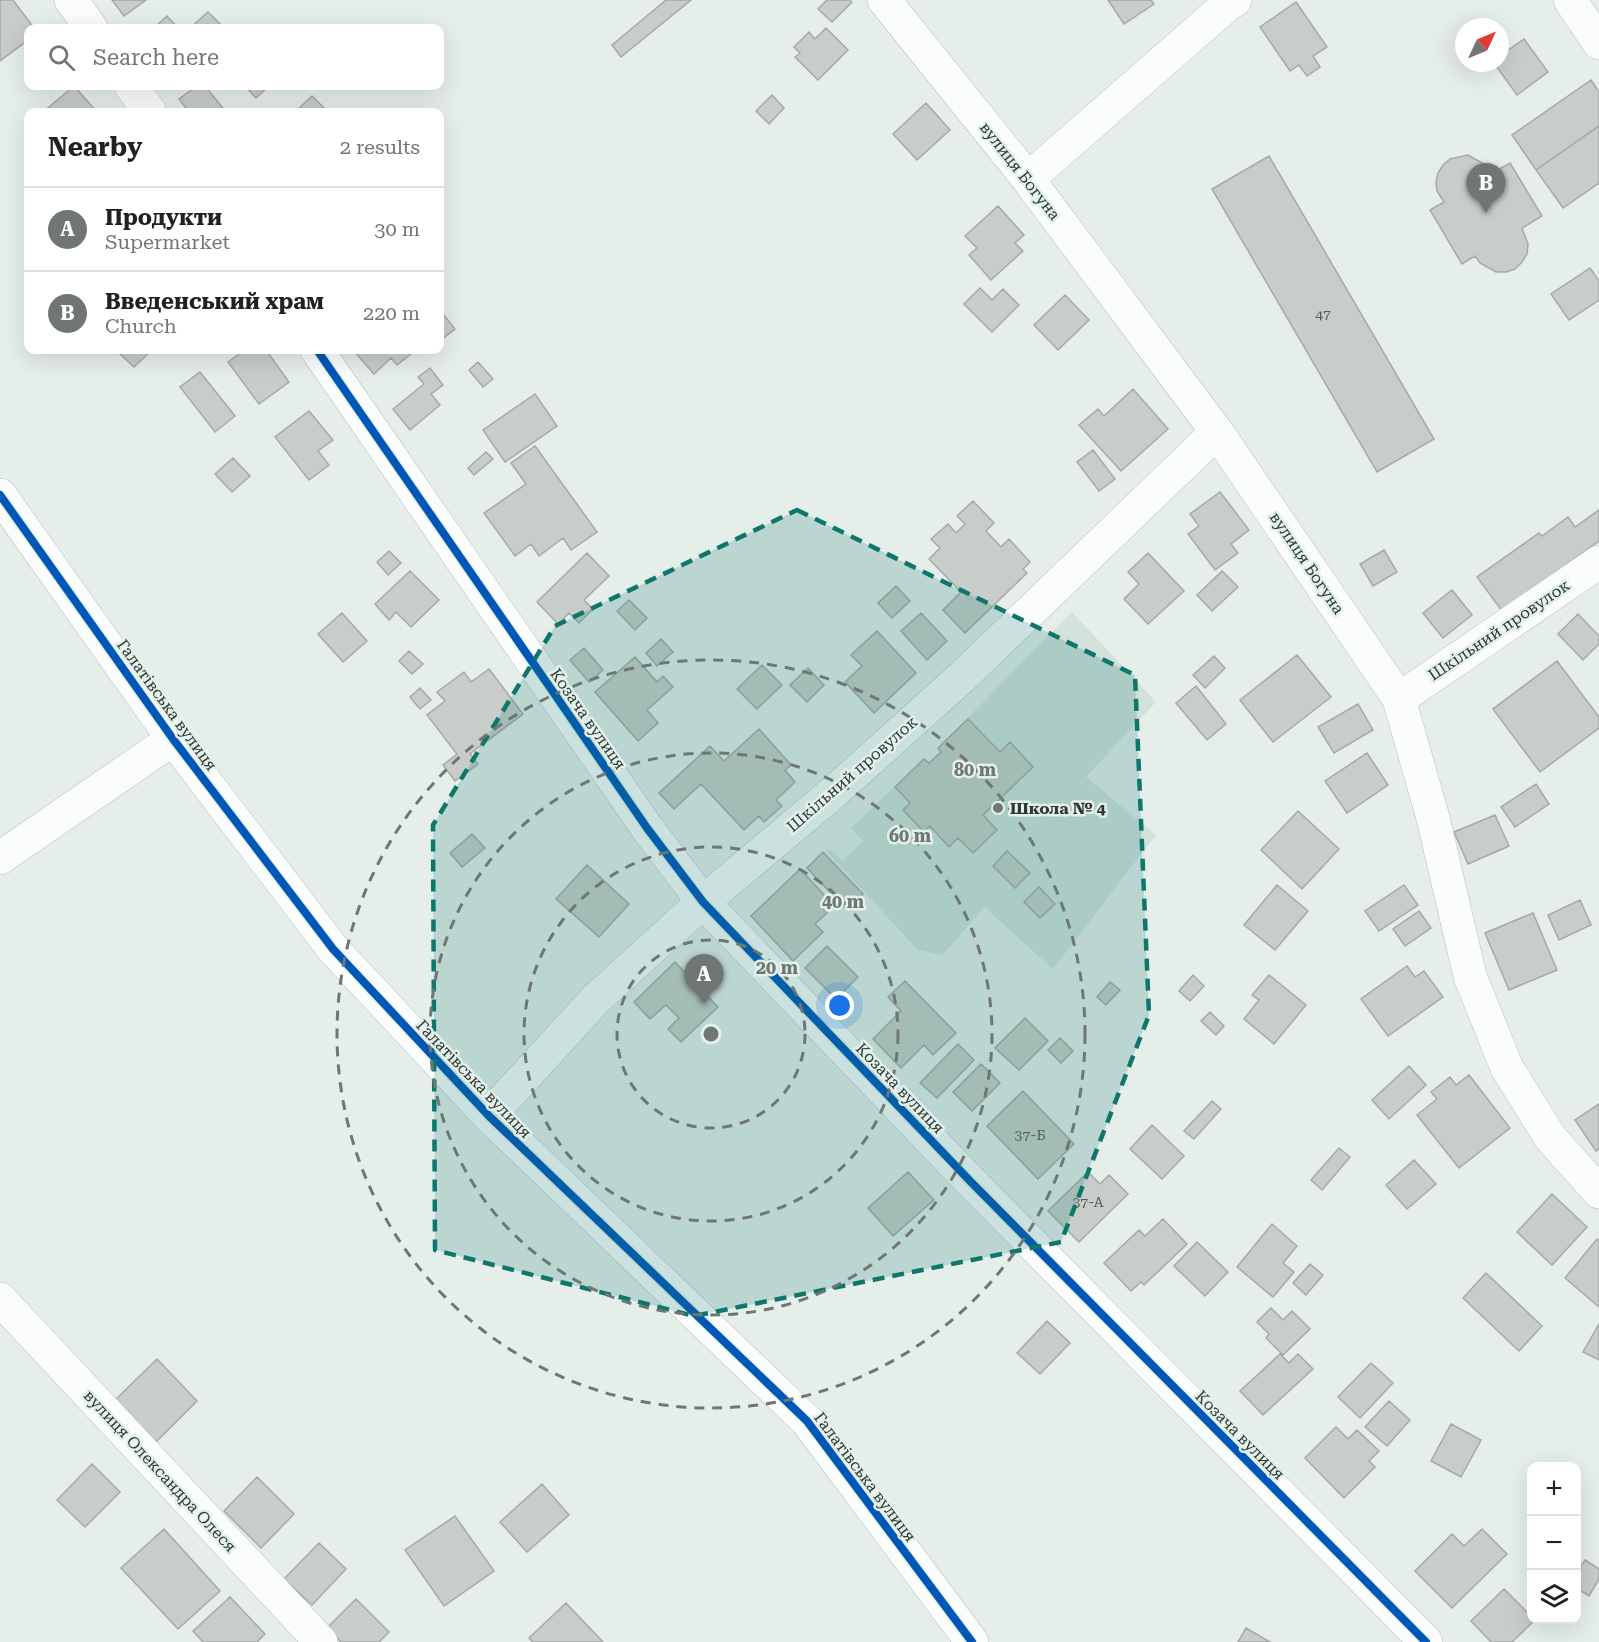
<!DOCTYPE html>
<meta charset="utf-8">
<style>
:root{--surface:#fff;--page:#f2f2f2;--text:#202124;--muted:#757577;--line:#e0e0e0;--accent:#707673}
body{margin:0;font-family:"Roboto Serif",serif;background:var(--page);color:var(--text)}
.controls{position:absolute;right:18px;bottom:18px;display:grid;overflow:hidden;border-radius:12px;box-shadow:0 6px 24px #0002}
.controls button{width:54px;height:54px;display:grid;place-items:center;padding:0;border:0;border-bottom:2px solid var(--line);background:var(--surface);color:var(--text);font:30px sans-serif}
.compass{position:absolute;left:1455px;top:18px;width:54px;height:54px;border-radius:50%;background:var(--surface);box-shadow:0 6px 24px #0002;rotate:46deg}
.you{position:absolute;left:840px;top:1006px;width:21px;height:21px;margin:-15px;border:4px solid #fff;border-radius:50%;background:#1a73e8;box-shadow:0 0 0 9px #1a73e833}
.badge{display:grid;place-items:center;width:39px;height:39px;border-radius:50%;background:var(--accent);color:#fff;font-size:20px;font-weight:700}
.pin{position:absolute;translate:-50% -50px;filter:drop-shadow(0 2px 3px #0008)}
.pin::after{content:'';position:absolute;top:32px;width:21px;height:18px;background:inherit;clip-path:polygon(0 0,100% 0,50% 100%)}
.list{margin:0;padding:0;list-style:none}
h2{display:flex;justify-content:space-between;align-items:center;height:78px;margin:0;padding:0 24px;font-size:26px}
h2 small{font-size:20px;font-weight:400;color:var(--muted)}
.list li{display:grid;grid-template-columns:39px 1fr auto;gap:18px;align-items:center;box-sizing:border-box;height:84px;padding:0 24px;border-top:2px solid var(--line)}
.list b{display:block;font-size:22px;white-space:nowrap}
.list p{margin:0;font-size:20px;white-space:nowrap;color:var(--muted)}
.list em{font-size:20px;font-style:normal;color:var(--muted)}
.icon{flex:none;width:33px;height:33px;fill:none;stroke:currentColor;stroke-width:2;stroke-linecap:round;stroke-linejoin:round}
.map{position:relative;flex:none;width:1599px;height:1642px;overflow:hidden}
.search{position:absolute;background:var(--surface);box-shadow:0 6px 24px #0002;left:24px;top:24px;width:420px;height:66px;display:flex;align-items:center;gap:15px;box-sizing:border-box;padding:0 21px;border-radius:12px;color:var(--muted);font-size:22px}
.panel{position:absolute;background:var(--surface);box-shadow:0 6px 24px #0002;left:24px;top:108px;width:420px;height:246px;border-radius:12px}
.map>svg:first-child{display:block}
.built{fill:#d3e1db}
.building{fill:#c8cdc9;stroke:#a5aaa6;stroke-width:1.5}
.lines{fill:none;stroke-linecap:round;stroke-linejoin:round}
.street-casing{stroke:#bac0bd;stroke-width:34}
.secondary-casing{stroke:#bac0bd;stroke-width:34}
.street{stroke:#fbfcfc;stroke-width:33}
.secondary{stroke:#fbfcfc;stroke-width:33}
.cycleway-casing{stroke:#e3f1eb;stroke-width:11}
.cycleway{stroke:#0057b8;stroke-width:8}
.marked{fill:#0f766e;fill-opacity:0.2;stroke:#0f766e;stroke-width:4.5;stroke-dasharray:12 8;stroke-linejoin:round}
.ring{fill:none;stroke:#707673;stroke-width:3;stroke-dasharray:10 8}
.poi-dot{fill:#707673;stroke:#e3f1eb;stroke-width:2}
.labels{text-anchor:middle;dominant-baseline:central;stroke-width:5;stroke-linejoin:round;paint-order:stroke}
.number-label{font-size:14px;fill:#565c58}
.street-label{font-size:16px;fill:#303633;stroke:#e3f1eb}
.poi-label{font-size:16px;font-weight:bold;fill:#303633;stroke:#e3f1eb;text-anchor:start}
.centre{fill:#707673;stroke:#e3f1eb;stroke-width:3}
.ring-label{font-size:18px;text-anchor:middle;font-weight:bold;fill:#707673;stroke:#e3f1eb;stroke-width:5;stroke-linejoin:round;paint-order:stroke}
</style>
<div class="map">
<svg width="1599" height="1642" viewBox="0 0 1599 1642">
<rect width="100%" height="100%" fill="#e6eeea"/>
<path class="built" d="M1072 612 1156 702 1086 777 1156 835 1053 969 984 907 943 955 918 950 826 851 829 848 842 861 863 841 851 828 924 759 929 763 941 752 938 748Z"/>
<path class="building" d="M0 0H13L34 28H28V40L0 61Z
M112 0H146L124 16Z
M666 0H691L621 57 612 45Z
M827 0H849L852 2 832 22 818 9Z
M1108 0H1151L1154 4 1124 24Z
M1296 2 1327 47 1313 56 1320 67 1307 76 1299 65 1290 71 1260 27Z
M208 12 224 28H190Z
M167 16 178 28H154Z
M826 28 848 50 818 80 795 57 800 53 794 47 809 32 815 39Z
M1524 39 1548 72 1517 95 1494 63H1500V56Z
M1591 80 1599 92V126L1536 170 1512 135Z
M74 86 97 112H43Z
M197 86H205L226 112H189L179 99Z
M245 86H269L256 98Z
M772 95 784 108 769 124 756 111Z
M312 96 328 112H295Z
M926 103 950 130 917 160 893 134Z
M1599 126V183L1563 208 1536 170Z
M1468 155 1484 164 1491 174 1510 163 1542 216 1522 228 1528 244 1527 254 1522 262 1515 269 1506 272H1496L1480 263 1475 256 1462 264 1430 210 1444 202 1437 191 1436 182 1438 173 1443 165 1450 159Z
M1269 156 1434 439 1377 472 1212 189Z
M998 206 1024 235 1015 243 1023 251 991 280 969 255 977 248 965 236Z
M1590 268 1599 281V300L1569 320 1551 294Z
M980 288 992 300 1003 289 1019 305 992 332 964 304Z
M1065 295 1089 320 1058 350 1034 325Z
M440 310 455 329 442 339 440 335Z
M123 350H152L134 367 119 353Z
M245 350H266L289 382 259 404 228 362Z
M353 350H416L397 365 391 358 374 374Z
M478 362 493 379 483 387 469 370Z
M430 368 443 385 431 394 440 405 410 430 393 409 424 384 418 377Z
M200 372 235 416 215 432 180 387Z
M1133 389 1168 429 1121 471 1079 425 1098 409 1104 416Z
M535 394 557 426 505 462 483 430Z
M309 411 333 440 318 451 329 465 309 480 275 437Z
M535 446 597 532 571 550 563 538 539 556 531 544 515 556 484 513 526 484 511 463Z
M1093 450 1115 479 1099 491 1077 462Z
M486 452 493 459 474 475 468 468Z
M233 458 250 476 232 492 215 474Z
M1220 492 1249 530 1231 544 1238 553 1215 570 1188 534 1199 526 1190 514Z
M973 501 994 523 986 531 1001 547 1009 539 1030 562 1023 569 1027 573 965 633 943 610 961 592 929 559 940 548 931 539 948 524 956 533 965 524 957 516Z
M1599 510V541L1502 611 1477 577 1539 533 1542 536 1568 517 1575 527Z
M1384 550 1397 572 1373 586 1360 564Z
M389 551 401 563 388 575 377 562Z
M587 553 609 576 584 600 593 609 579 623 569 613 558 624 537 602Z
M1148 553 1184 591 1148 624 1124 599 1139 584 1128 572Z
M410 571 439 600 411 627 396 612 389 620 375 604Z
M1222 571 1238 587 1212 611 1197 595Z
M896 586 910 601 892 618 878 603Z
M1452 590 1472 615 1443 638 1423 613Z
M629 600 647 618 635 630 617 611Z
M342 613 367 641 343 662 318 634Z
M921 613 947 641 927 660 901 631Z
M1578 614 1599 636V644L1583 660 1558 634Z
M877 631 916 673 874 713 845 682 862 666 851 655Z
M661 639 673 652 657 666 646 653Z
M584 648 603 670 589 682 570 660Z
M409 651 423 664 412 674 399 661Z
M1297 655 1331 697 1273 742 1240 700Z
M1214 656 1225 668 1205 688 1193 675Z
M635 657 657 682 663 676 673 687 647 710 658 723 638 741 595 692Z
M1557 661 1599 717V728L1540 772 1493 709Z
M762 665 782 685 757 709 737 689Z
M808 668 824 685 807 702 790 685Z
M489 669 523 714 470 754 478 764 455 781 443 765 457 754 427 715 445 701 437 692 464 672 471 682Z
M1196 686 1226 724 1207 740 1176 703Z
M420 688 431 700 420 709 410 697Z
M1358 704 1373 730 1334 753 1318 727Z
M968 719 1000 752 1010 742 1033 767 983 815 997 830 973 853 958 838 949 847 930 826 924 832 903 810 910 803 895 787 924 759 929 763 941 752 938 748Z
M759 729 791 765 785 770 795 782 776 800 782 806 764 822 759 816 744 830 701 784 674 809 659 793 710 746 724 761Z
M1367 753 1388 785 1347 813 1325 781Z
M1536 784 1549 804 1515 827 1501 807Z
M1298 811 1339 849 1302 889 1261 850Z
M1495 815 1509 846 1468 864 1454 832Z
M472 834 485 848 462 867 450 853Z
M1007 851 1030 873 1015 888 993 866Z
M823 852 863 894 846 909 807 868Z
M587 865 629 904 599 937 556 899Z
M800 869 827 898 820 905 827 913 815 924 823 932 793 961 751 916Z
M1277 885 1308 911 1275 950 1244 925Z
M1404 885 1418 905 1379 931 1365 911Z
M1039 887 1055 904 1040 918 1024 902Z
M1580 900 1591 925 1559 940 1548 915Z
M1419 911 1431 928 1405 946 1393 929Z
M1533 913 1557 970 1509 990 1485 933Z
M827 946 858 977 836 999 805 968Z
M675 962 718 1007 681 1042 668 1029 679 1018 666 1005 650 1019 634 1002Z
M1407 966 1415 977 1424 971 1443 997 1388 1036 1361 999Z
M1193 975 1204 986 1190 1001 1179 991Z
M1269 975 1306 1005 1274 1044 1244 1019 1259 1000 1252 995Z
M905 981 956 1033 933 1055 924 1045 901 1068 873 1039 901 1011 888 997Z
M1110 982 1120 990 1106 1005 1097 997Z
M1210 1012 1224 1026 1216 1035 1201 1021Z
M1025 1018 1048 1041 1019 1070 995 1048Z
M1060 1038 1073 1051 1061 1063 1048 1050Z
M958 1044 974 1060 937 1098 920 1083Z
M981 1064 1000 1083 972 1111 953 1092Z
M1409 1066 1426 1085 1389 1119 1372 1100Z
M1469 1075 1510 1128 1459 1168 1417 1115 1437 1099 1431 1092 1450 1077 1456 1085Z
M1023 1091 1074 1144 1038 1179 987 1126Z
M1212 1101 1221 1109 1194 1139 1184 1131Z
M1599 1104V1149L1596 1151 1575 1120Z
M1152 1125 1184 1156 1162 1179 1130 1149Z
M1339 1148 1350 1157 1322 1190 1311 1180Z
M1414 1160 1436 1184 1407 1209 1386 1185Z
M908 1172 934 1200 893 1236 868 1208Z
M1088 1172 1100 1184 1109 1175 1128 1194 1079 1242 1048 1211Z
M1552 1194 1587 1227 1552 1265 1517 1232Z
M1163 1219 1187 1244 1144 1285 1141 1282 1131 1291 1104 1263 1139 1230 1145 1236Z
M1272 1224 1297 1246 1283 1263 1294 1272 1273 1297 1237 1267Z
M1597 1239 1599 1241V1307L1565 1278Z
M1197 1242 1228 1272 1205 1296 1174 1266Z
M1310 1264 1323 1275 1306 1295 1293 1283Z
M1486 1273 1542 1326 1519 1351 1463 1298Z
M1271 1308 1283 1320 1292 1311 1310 1329 1283 1355 1266 1338 1269 1334 1257 1322Z
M1047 1321 1070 1343 1040 1374 1017 1353Z
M1599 1324V1360L1583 1352Z
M1280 1354 1289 1363 1298 1354 1313 1369 1263 1415 1240 1391Z
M157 1359 197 1401 153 1445 112 1403Z
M1371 1363 1393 1383 1360 1418 1338 1397Z
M1389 1401 1410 1420 1387 1446 1365 1427Z
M1451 1424 1481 1440 1461 1477 1431 1461Z
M1336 1427 1348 1439 1357 1430 1379 1451 1369 1461 1375 1467 1344 1498 1305 1458Z
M92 1464 120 1492 85 1527 57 1500Z
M257 1477 294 1514 261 1548 224 1511Z
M542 1484 569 1515 527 1552 500 1522Z
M455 1516 494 1571 444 1606 405 1550Z
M164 1529 220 1591 178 1629 121 1568Z
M1482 1529 1507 1554 1452 1608 1415 1571 1452 1534 1464 1546Z
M319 1543 346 1569 312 1605 284 1579Z
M1585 1560 1599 1569V1579L1589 1596 1576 1588V1573Z
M1504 1589 1532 1617V1620H1535L1512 1642H1491L1471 1621Z
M230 1597 265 1634 257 1642H203L193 1631Z
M356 1599 389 1632 379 1642H341L327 1628Z
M566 1603 603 1642H533L529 1638Z
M1246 1628 1270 1642H1238Z"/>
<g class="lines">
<g class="street-casing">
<path id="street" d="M71 0 91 28
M884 0 1028 179 1217 432 1399 699 1433 818 1470 976 1507 1068 1550 1137 1599 1192
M131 86 150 112
M1028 179 1226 6 1235 0
M317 350 647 828 703 902 971 1182 1426 1642
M0 495 173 739 333 949 489 1116 807 1421 972 1642
M1399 699 1599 562
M0 858 173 739
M489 1116 596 999 703 902 834 792 963 676 1217 432
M0 1299 321 1642"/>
</g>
<g class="secondary-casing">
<path id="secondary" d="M1570 0 1599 43"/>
</g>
<use href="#street" class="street"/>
<use href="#secondary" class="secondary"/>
<g class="cycleway-casing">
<path id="cycleway" d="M317 350 647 828 703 902 971 1182 1426 1642
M0 495 173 739 333 949 489 1116 807 1421 972 1642"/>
</g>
<use href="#cycleway" class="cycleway"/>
</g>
<path class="marked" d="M797 510 1135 675 1149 1015 1061 1242 694 1316 435 1250 433 825 555 626Z"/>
<g class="ring">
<circle cx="711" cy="1034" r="94"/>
<circle cx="711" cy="1034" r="187"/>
<circle cx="711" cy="1034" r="281"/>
<circle cx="711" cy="1034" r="374"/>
</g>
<circle class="poi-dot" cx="998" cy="808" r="6"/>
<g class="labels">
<g class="number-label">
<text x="1323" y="314">47</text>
<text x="1030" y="1135">37-Б</text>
<text x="1088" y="1202">37-А</text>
</g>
<g class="street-label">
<text transform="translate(1020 171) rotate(52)">вулиця Богуна</text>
<text transform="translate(1307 563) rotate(56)">вулиця Богуна</text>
<text transform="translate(1499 630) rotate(-34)">Шкільний провулок</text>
<text transform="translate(167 705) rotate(54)">Галатівська вулиця</text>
<text transform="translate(588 719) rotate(55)">Козача вулиця</text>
<text transform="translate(852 774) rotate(-41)">Шкільний провулок</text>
<text transform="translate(474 1079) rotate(46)">Галатівська вулиця</text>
<text transform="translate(900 1088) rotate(46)">Козача вулиця</text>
<text transform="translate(1240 1435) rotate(45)">Козача вулиця</text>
<text transform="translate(160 1471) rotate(47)">вулиця Олександра Олеся</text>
<text transform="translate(865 1477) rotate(53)">Галатівська вулиця</text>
</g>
<g class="poi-label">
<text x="1010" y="808">Школа № 4</text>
</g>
</g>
<circle cx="711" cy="1034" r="9" class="centre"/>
<g class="ring-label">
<text x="975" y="776">80 m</text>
<text x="910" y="842">60 m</text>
<text x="843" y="908">40 m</text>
<text x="777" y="974">20 m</text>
</g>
</svg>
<div class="controls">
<button>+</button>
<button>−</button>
<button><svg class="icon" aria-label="layers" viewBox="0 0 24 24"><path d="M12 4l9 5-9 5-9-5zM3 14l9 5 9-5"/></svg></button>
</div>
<svg class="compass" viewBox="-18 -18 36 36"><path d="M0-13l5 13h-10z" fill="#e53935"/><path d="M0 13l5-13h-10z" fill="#757577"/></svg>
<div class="you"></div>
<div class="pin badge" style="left:704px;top:1004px">A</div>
<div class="pin badge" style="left:1486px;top:213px">B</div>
<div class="search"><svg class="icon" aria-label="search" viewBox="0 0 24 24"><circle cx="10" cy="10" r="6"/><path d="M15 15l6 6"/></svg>Search here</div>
<section class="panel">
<h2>Nearby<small>2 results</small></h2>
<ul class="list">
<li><span class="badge">A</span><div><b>Продукти</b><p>Supermarket</p></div><em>30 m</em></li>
<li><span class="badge">B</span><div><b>Введенський храм</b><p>Church</p></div><em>220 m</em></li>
</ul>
</section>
</div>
